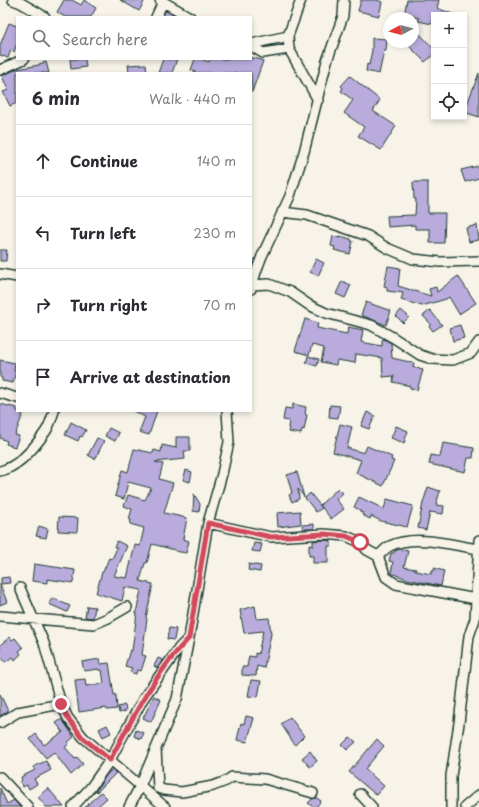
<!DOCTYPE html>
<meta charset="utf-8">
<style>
:root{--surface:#fff;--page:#f7f7f7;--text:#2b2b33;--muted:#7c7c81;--line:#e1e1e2}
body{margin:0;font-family:"Playpen Sans",sans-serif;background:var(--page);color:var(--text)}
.controls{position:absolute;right:12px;top:12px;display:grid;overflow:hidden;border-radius:0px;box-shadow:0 2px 6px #0003}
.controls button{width:36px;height:36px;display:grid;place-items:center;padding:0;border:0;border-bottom:1px solid var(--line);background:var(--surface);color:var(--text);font:20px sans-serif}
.compass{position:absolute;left:383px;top:12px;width:36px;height:36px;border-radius:50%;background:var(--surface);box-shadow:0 2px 6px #0003;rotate:263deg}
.stop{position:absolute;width:12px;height:12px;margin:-9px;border:3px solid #d1495b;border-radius:50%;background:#fff}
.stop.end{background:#d1495b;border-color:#fff;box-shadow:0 1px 4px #0008}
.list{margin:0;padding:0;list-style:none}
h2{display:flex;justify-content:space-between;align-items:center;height:52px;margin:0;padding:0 16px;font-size:17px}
h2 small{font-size:13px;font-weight:400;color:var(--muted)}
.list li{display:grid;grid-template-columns:26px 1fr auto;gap:12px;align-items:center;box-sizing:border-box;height:72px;padding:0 16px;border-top:1px solid var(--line)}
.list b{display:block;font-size:15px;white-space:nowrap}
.list em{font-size:13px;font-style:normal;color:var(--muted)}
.icon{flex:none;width:22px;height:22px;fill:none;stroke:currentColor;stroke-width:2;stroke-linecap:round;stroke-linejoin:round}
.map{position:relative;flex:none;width:479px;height:807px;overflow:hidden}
.search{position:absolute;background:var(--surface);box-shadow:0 2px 6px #0003;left:16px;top:16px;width:236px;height:44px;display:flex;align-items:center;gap:10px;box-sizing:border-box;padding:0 14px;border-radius:0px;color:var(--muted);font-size:15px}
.panel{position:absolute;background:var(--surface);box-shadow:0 2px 6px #0003;left:16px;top:72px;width:236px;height:340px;border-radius:0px}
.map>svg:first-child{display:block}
.building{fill:#b9acdc;stroke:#1f3d34}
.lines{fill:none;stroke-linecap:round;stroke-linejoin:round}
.street-casing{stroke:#1f3d34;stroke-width:12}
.street{stroke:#f7f3e8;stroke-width:9}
.route{stroke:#d1495b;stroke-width:5}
</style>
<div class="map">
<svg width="479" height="807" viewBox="0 0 479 807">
<rect width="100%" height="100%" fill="#f7f3e8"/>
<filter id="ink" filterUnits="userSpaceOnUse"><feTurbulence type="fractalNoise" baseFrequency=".025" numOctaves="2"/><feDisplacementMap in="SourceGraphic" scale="8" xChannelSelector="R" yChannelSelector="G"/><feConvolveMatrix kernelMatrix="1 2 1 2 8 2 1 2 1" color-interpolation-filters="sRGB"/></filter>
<g filter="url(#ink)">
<path class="building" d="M64 0H72L81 5 84 0 96 8 91 17H65L57 12Z
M120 0H145L139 11Z
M361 0H377L382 2 379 16 358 11Z
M407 0H439L437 8 455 15H434L432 24 418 21 419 18 404 15Z
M165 11 172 14 178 17H163Z
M9 23 17 26V43L14 52 11 50 8 58 0 55V45Z
M418 32 434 49V54L425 62 405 42H413V37Z
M372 38 387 39 386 51H384L379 74 366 71 367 64 369 65 372 50Z
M252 57 263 61 252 92 251 73H194L195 71 191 70 195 59H201L209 62 210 59H252Z
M70 59H85L86 67 71 69Z
M163 59H177L172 73H158Z
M46 62 49 73H17V103L10 106 3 92 8 90 2 76 17 69 39 65V64Z
M146 64 147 73H129L128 65Z
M479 73V117L464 112Z
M350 76 380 100 373 111 396 126 381 150 358 136 364 127 344 113 353 100 341 91 343 88 341 86Z
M478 166 479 178 465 182 461 170Z
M413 182H428V213H445L444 243H430V229H415V225L388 227 387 216 415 215 416 199H414Z
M477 225 479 240 469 242 466 228Z
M333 236 340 238V236L351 239V241H353L350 254 334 250 335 247 331 246Z
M0 250H7L6 261H0Z
M316 259 324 263 318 276 310 272Z
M388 266 400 268 398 286 431 296 429 289 436 287 437 292 458 276 476 303 459 314 449 297 446 299 422 306 401 300 403 293 387 291V287L384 286Z
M342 281 351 285 345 298 336 294Z
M366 302 391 311 386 325 361 315Z
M401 310 409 317 403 323 396 316Z
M430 310 442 325 433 331 429 326 431 324 423 316Z
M305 319 318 323 317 328 347 334 348 327 363 330 361 342 382 346V340L384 339 391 343 392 358 414 363 413 367 423 370 417 390 410 388V386L393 382 394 376 383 377 382 358 356 354 355 363 337 360 336 365 321 362 324 348 312 345 309 355 295 351Z
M460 325 464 338 453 341 450 328Z
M308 356 319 359 317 366 306 363Z
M0 360 15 363 14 371 16 372 13 383 2 381V378L0 377Z
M0 404 17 408V411H24L15 435 19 436 15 447 6 444 7 441 0 438Z
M293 404 306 407 305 414 307 415 304 430 302 429 301 434 289 432 290 429 288 428 289 421 283 420 285 408 292 409Z
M330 405 340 406 338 418 329 417Z
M133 411H157L149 435 139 432 145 417Z
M367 412 375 416 369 429 361 426Z
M71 422 86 430 82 437 80 436 78 441 65 435Z
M340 424 352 427 347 448 364 453 367 446 392 457 391 460 394 461 383 486 356 473 361 460 333 452Z
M396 426 408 431 404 443 391 438Z
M109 428 119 433 115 441 105 436Z
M176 437H190V451H184L185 459 155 462 163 464 159 479 173 483 164 513 187 518 183 539 189 541 186 553 175 551V550L152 544 147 563H145L140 581 153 584 146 618 147 619 142 655 146 656 141 671 137 670 136 674 130 672 132 668 125 666 130 650 132 651 137 613H136L141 590 125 587 122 601 96 593 102 572H103L109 558 112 559 117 548 114 547 117 541 127 546 114 576 127 578 135 545 140 546 144 528 130 524 131 520 129 519 132 509 124 506 128 495 145 500 151 488 128 482 124 499 115 496 122 470 128 472 134 449 153 453 154 450 161 452 162 445 176 448Z
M97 438 104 441 95 459 88 455Z
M443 443 474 448 473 458H468L465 472 429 464 431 455 440 457Z
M186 470 192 472 190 482 183 480Z
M297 472 304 497 298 489 299 499 292 502 289 495 292 493 287 475Z
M428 487 440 491 436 505 444 506 443 514 430 512 426 530 418 528 423 503Z
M338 488 343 493 336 499 344 509 331 519 320 505Z
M310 493 322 508 316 512 305 498Z
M194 494 200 504 199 512 193 511Z
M359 497 384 509 387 499 413 506 407 527 381 521 371 516 370 519 362 515 363 513 360 512V510L354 507Z
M300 511 301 524 278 527 277 513Z
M59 517 78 518 77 532 58 531Z
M314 524V529H303L302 525Z
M39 526 48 529 46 538 36 536Z
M324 540 331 541V546H328V563H313V556H309V545L313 546V541Z
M254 543 262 544 260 552 252 551Z
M399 549 408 551 404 567 416 569V571L431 574 432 571H434V568L444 571 441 586 407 579 391 573 393 562 389 561 391 553H394L395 551Z
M34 564 75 570 73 583 47 579V583L32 581Z
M249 564 261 566 260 572 248 570Z
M9 577 10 583 1 584V578Z
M0 584 7 602 0 605Z
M52 598 70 606 67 612 49 604Z
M87 606 95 607 93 618 85 617Z
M255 606 257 619 269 618 271 634 264 668 257 666 256 676 242 675V667H247L249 656 255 657V653L258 654 263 631 244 633 240 610Z
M169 628 176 629 174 640 167 639Z
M10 637 12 640 15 638 23 648 19 651 21 654 15 660 13 657 5 662 0 655V645Z
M158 658 163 660 157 668 154 666Z
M100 659 101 664 109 663 114 695H116L117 709 107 710 106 708 79 712 75 680 85 679 86 686 104 683 102 670H98V669L84 671 82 662Z
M251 680 261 681 258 697 248 696Z
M0 694 8 711 0 716Z
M154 696 161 700 151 722 143 718Z
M125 705 126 711 119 713 118 707Z
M246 716 254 718 247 742 237 740 241 723 244 724Z
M290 717 304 736 295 745 281 724Z
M62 719 74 737 68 742 69 744 65 747 75 759 77 757 83 764 71 775 54 752 46 758 30 739 36 734 44 745 63 732 56 723Z
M107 725 111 733 103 737 99 729Z
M136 730 144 733 141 739 134 736Z
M350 737 356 742 347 750 342 745Z
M377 739 384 746 365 769 384 786 376 795 349 772Z
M310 751 317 761 310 767 302 758Z
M46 761 51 770 34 779 37 784 29 789 27 785 23 787 20 782 22 780 21 777 35 770 33 767Z
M112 770 116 773 97 792 96 791 107 774Z
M0 788 7 804 14 800 20 807H0Z
M48 788 64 807H46L38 797Z
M101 792 107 798 97 807H85Z
M317 798 321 801 316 807H313L308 803 312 799Z"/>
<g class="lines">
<g class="street-casing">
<path id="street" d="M13 0 21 3 45 17
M160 0 190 17
M156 17 163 2
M251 44 288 36
M251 46 263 53 289 49 318 100
M289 49 288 36 301 0
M0 70 24 59
M282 212 307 215 368 236 387 248 413 259 440 262 479 261
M0 274 17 277
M251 285 269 284 290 292 309 305 326 313 371 325 394 338 420 355 432 359 453 360 471 353 479 342
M251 289 256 272 262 256 290 196 304 152 327 61 343 16 344 0
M0 393 17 398
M0 471C19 467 35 447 46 431 50 425 52 417 54 411
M208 523 271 537 324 534 346 536 360 542 367 550 378 556 386 577 396 584 476 599
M378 556C382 553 385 548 390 546 415 534 452 545 478 549
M20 588 44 643 61 704 68 718 83 737 165 807
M0 616 94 624 108 618 127 607
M0 723 18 712 61 704
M156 748 158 788 164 790 182 792 213 786 226 781 232 777 265 779 313 793
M0 777 28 807
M360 794 372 807
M73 807 91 787 110 760 143 699 179 648 189 638 208 523 222 474 229 442 227 411
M129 807 140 786 177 699 189 638
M451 807V776L459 723 469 636 475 619 479 540
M465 807 479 795"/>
</g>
<use href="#street" class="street"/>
</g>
</g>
<g class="lines" filter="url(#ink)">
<path class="route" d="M61 704 68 718 82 737 110 760C133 717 155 673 189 638L208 523 271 537 324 534 346 536 360 542"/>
</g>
</svg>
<div class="controls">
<button>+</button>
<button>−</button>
<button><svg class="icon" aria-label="locate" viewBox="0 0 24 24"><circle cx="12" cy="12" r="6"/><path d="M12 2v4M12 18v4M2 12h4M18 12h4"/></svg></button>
</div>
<svg class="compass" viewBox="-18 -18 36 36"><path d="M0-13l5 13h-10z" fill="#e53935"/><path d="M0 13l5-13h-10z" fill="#7c7c81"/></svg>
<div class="stop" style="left:360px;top:542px"></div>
<div class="stop end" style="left:61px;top:704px"></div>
<div class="search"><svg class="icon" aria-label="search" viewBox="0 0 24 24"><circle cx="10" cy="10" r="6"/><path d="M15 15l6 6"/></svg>Search here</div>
<section class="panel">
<h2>6 min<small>Walk · 440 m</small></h2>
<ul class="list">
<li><svg class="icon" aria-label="ahead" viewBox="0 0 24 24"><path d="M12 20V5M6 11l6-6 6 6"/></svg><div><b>Continue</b></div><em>140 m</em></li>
<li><svg class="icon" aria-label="left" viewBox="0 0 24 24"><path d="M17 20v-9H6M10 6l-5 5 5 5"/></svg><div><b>Turn left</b></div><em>230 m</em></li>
<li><svg class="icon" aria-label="right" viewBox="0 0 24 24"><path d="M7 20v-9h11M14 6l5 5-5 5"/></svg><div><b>Turn right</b></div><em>70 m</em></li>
<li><svg class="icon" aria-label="arrive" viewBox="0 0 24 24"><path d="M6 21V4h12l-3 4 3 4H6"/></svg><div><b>Arrive at destination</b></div></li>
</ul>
</section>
</div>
